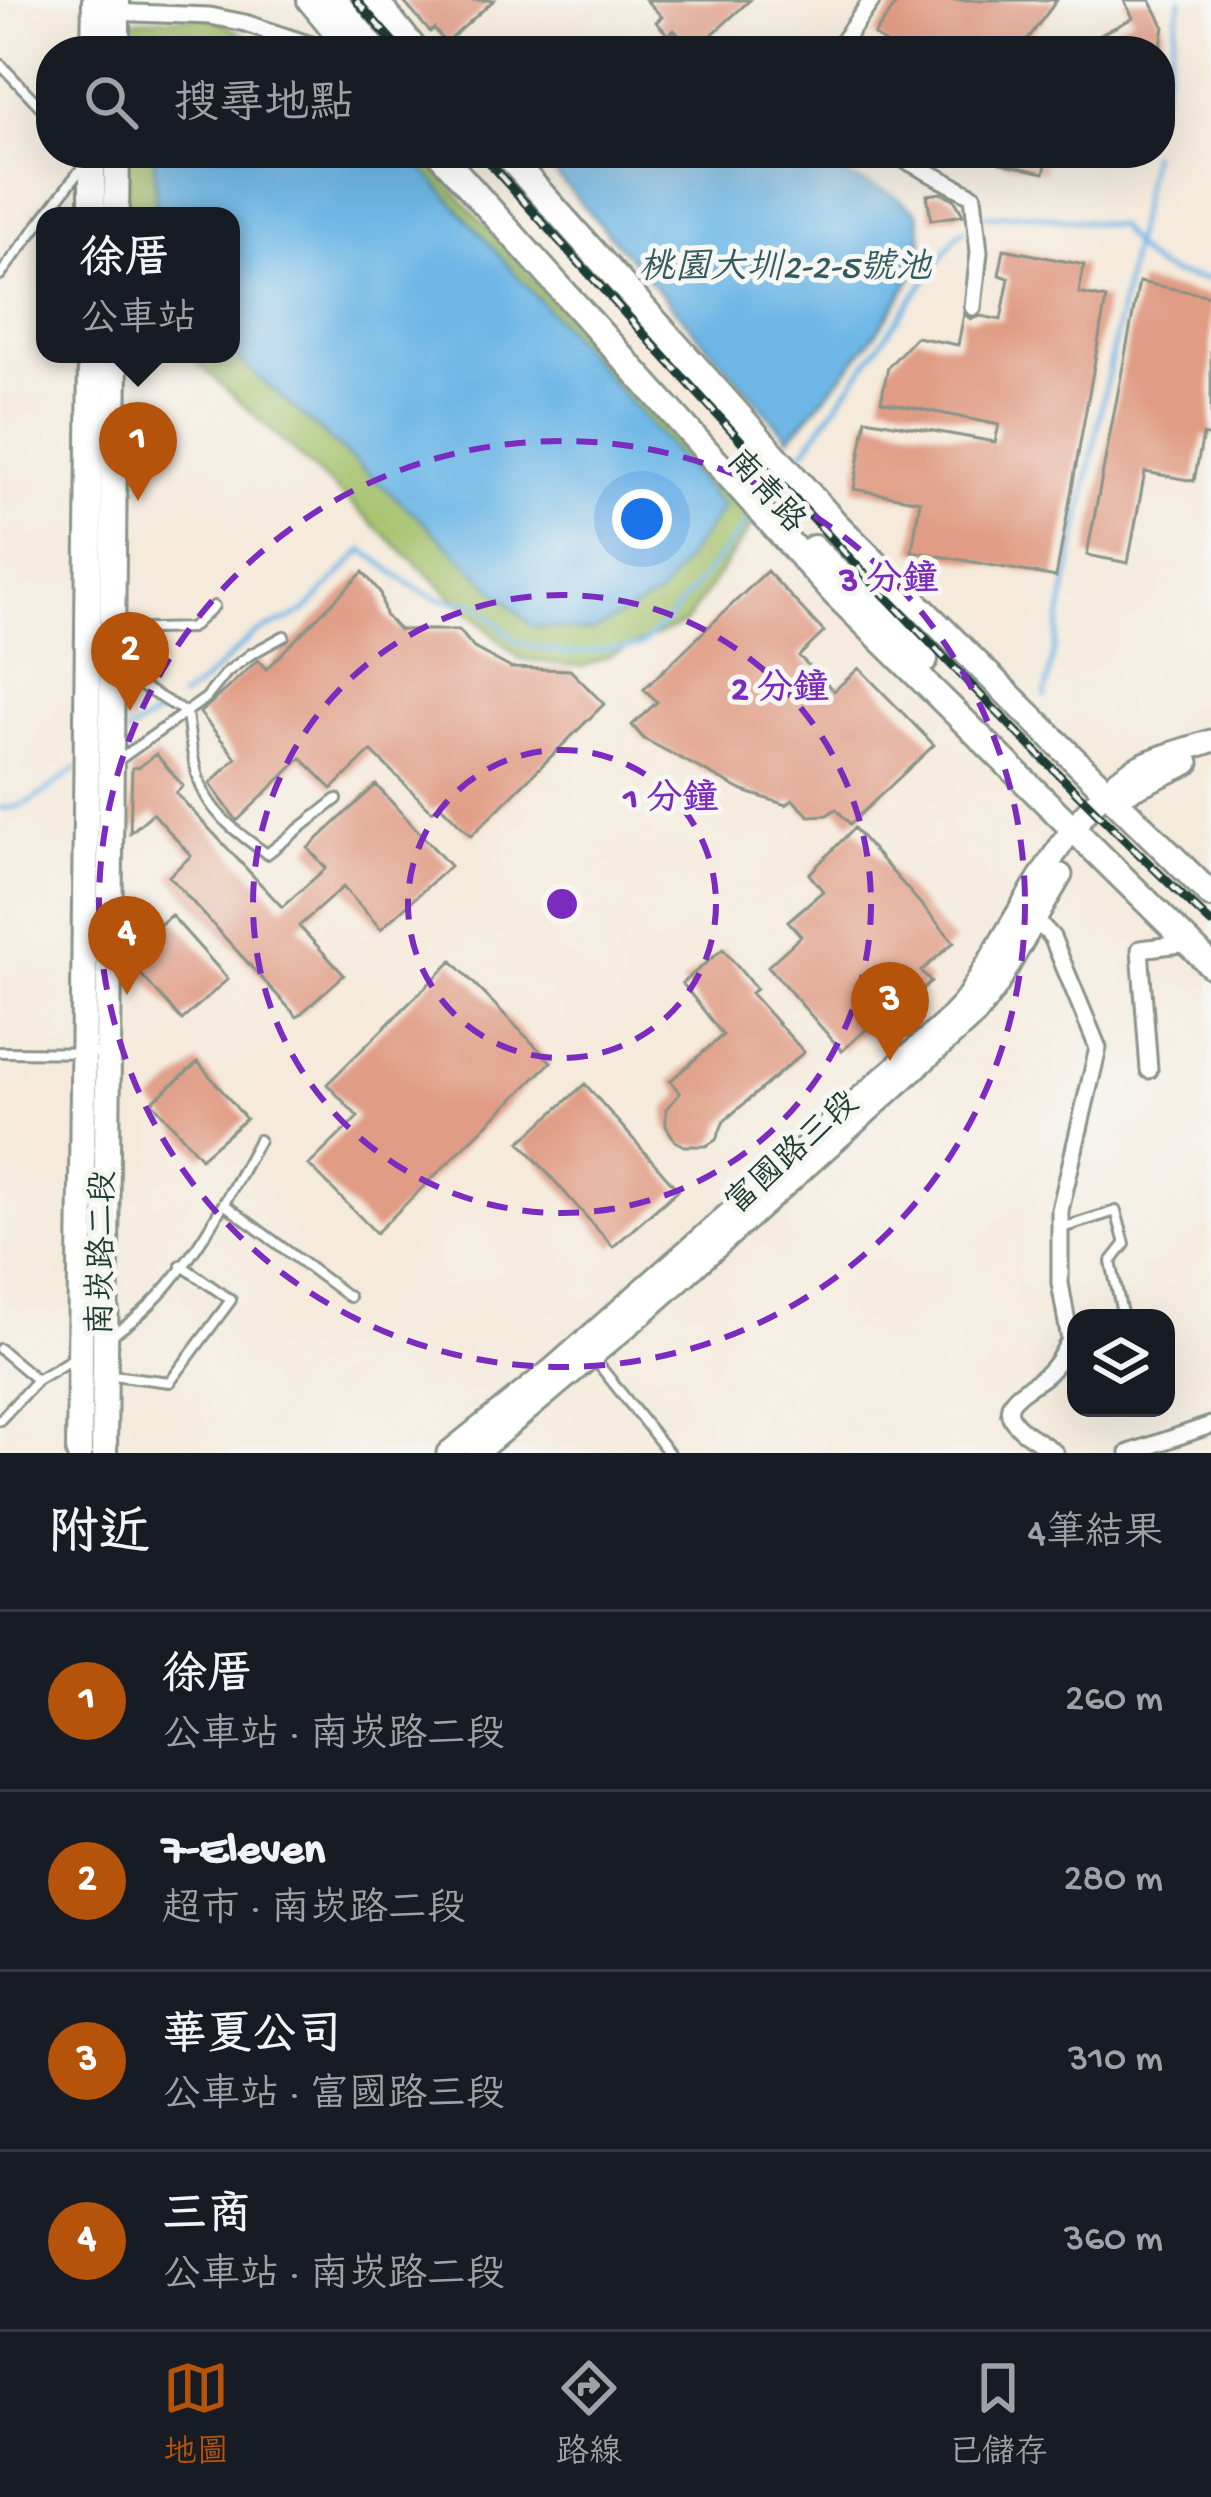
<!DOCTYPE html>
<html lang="zh-TW">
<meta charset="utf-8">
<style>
:root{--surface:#171b24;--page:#20242c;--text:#f1f3f6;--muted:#9ea1a6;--line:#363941;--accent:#b45309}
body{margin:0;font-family:"Gochi Hand","LXGW WenKai TC",sans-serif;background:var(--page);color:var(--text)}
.controls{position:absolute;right:36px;bottom:36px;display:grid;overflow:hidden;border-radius:24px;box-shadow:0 12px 48px #0002}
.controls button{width:108px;height:108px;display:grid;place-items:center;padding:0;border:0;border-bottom:3px solid var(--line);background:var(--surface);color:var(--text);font:60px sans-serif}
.you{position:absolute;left:642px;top:519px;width:42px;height:42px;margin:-30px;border:9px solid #fff;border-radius:50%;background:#1a73e8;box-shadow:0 0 0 18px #1a73e833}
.badge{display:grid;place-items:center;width:78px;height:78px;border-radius:50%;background:var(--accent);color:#fff;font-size:39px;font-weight:700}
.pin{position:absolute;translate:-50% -99px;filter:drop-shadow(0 3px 6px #0008)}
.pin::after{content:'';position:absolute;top:63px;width:42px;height:36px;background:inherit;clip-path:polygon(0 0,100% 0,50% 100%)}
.popup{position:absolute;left:36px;top:207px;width:204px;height:156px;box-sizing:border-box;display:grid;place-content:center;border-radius:24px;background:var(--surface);filter:drop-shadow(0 3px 9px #0005);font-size:39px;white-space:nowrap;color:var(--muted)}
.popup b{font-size:45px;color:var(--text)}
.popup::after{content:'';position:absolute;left:50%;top:100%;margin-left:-24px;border:24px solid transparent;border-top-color:var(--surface)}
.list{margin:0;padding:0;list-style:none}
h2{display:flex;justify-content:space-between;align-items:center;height:156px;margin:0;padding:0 48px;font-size:51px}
h2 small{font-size:39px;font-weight:400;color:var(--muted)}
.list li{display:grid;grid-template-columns:78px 1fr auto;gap:36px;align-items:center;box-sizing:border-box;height:180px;padding:0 48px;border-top:3px solid var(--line)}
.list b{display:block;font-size:45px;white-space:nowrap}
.list p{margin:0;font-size:39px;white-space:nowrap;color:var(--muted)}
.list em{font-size:39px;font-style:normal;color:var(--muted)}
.icon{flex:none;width:66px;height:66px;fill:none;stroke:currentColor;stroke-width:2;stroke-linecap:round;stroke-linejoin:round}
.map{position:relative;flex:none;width:1211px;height:1453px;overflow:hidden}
.search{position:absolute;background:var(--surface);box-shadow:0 12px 48px #0002;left:36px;right:36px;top:36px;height:132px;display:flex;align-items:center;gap:30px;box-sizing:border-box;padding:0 42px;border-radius:48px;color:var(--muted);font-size:45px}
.sheet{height:876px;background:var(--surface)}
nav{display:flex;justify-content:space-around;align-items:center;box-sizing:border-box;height:168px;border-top:3px solid var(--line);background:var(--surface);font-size:33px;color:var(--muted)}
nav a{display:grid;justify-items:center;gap:6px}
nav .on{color:var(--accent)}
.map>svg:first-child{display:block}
.green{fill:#a2c068;stroke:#607e4e;stroke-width:3}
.water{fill:#6eb7e6;stroke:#467a8d;stroke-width:3}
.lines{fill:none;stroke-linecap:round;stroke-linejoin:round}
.stream{stroke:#6eb7e6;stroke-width:4.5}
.building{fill:#e09c84}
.lane-casing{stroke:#8a9488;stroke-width:14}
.street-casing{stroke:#8a9488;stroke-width:21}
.secondary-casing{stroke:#8a9488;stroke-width:27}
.primary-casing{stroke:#8a9488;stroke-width:30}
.lane{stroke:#fff;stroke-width:8}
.street{stroke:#fff;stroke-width:15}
.secondary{stroke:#fff;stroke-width:21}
.primary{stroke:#fff;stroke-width:24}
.rail-casing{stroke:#1f3d34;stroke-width:9}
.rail{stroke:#f6f6f2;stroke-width:4.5;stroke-dasharray:14;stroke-linecap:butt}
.ring{fill:none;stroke:#7b2cbf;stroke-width:6;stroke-dasharray:21 15}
.labels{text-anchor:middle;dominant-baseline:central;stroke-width:10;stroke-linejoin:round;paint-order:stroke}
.street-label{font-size:33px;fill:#1f3d34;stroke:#f6f6f2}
.water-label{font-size:36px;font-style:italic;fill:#335c60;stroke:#f6f6f2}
.centre{fill:#7b2cbf;stroke:#f6f6f2;stroke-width:6}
.ring-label{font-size:36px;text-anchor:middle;font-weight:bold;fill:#7b2cbf;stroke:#f6f6f2;stroke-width:10;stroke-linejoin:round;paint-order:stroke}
</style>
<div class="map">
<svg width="1211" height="1453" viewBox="0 0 1211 1453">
<rect width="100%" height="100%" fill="#f6f6f2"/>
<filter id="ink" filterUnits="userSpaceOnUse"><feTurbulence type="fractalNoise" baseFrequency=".00833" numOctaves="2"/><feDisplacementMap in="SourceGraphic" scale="24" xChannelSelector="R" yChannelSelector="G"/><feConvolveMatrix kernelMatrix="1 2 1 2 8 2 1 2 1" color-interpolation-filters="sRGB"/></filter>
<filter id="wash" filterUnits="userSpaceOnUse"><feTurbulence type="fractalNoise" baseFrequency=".004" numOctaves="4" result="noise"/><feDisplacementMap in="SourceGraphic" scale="48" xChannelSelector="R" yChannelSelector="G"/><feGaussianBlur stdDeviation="2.7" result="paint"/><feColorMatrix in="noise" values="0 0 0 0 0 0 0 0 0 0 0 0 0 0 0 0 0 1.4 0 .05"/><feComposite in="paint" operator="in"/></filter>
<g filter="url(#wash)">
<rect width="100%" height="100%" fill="#f5eadb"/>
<path class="green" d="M210 16 272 51H127V21Z
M125 153H420L752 525 685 623 583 667 520 659 188 354H231V216H124Z"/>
<path class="water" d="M154 153H409L723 507 660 595 591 632 532 626 419 518 231 353V216H156Z
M537 153H785L890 193 918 212C919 224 923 239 921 250 917 293 820 403 789 438Z"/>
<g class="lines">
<path class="stream" d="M1160 106 1181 0
M985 216 1025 214 1118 226C1148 266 1159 276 1211 279
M803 452 956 237 965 230
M772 491 784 476
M1045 697 1151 153
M181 698 201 684 253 635 304 612 363 550C404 576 422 606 474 602L520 644 568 654 640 646 670 618 753 515
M127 734 162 711
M0 808C27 812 55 783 77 768"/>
</g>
<g id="blocks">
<path class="building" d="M402 0H494L446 43 434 29 430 32Z
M646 0H750L694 51 674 30 668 35 656 22 662 17Z
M899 0H1057L1019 51H896L874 35Z
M1124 0H1150L1164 27 1160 51H1103L1096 37 1133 18Z
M1003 153H1049L1044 173 1000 163Z
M941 193 954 199 963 215 931 220 927 195Z
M1004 249 1084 265 1079 293 1106 299 1056 577 912 551 920 501 854 489 866 419 995 442 999 425 881 401 888 367 916 337 958 345 964 314 971 319 981 316 1001 320 1009 278 999 275Z
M1139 282 1211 296V437L1203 435 1194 481 1145 472 1128 563 1087 555Z
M767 571 824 632 799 656 834 691 859 668 934 745 850 824 836 809 827 815 809 816 793 800 786 805 743 791 644 739 632 725 657 702 644 689Z
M363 572 380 592 385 615 399 630H459L474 648 511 668 570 670 604 704 471 836 440 805 432 811 371 751 332 789 301 758 237 821 210 784 236 758 200 713 258 660 266 669Z
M156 754 183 786 176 793 282 907 326 868 308 848 376 785 450 866 381 929 343 887 299 926 344 975 297 1017 169 876 191 856 153 813 130 833 132 768 139 767Z
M854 828 954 942 921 971 931 982 881 1025 877 1020 842 1051 768 966 801 936 788 921 823 891 809 874Z
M171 915 228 979 182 1020 136 969 149 957 137 944Z
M723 949 756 989 751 993 804 1052 724 1121 716 1140 706 1146H684L675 1141 666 1126V1109L680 1093 670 1081 723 1035 682 983Z
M452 961 551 1062 376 1233 309 1165 358 1117 327 1084Z
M198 1062 246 1119 201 1158 152 1102Z
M585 1084 678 1190 613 1247 520 1142Z"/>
</g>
</g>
<g filter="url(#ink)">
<use href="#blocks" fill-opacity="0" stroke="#8a9488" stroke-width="3"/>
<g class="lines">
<g class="lane-casing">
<path id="lane" d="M0 64 51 118
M45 216 84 165
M0 275 45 216
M119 630 191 628 214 606
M89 669H112L187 713C196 791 201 808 267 854L337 799
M117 761 206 698 227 672 251 654 284 636
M0 1052 106 1053
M224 1204 349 1297
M1062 1228 1116 1211 1125 1244 1111 1262 1123 1318
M110 1336C177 1297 222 1207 259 1140
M0 1349 37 1380
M595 1360 669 1453
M112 1375 170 1382 231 1300 181 1265
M0 1420 37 1380 77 1356"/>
</g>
<g class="street-casing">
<path id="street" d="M110 12 210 16 245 23 329 51
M486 51C523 41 557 42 593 51
M836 51 872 0
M892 153 973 196 979 252 973 307
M1030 913 1052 937 1098 1048 1060 1210V1283L1070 1340C1064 1351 1058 1364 1048 1373 1032 1389 988 1401 1022 1430 1033 1439 1045 1444 1055 1453
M1149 1070 1140 949 1189 943
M1129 1453 1211 1425"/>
</g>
<g class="secondary-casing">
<path id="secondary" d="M1115 802 1126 792 1188 763
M448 1453 554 1368 943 1025 963 1004C1007 939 1071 800 1140 766 1162 755 1188 749 1211 741
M476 1453 643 1313 976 1014 996 987 1061 875"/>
</g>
<g class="primary-casing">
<path id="primary" d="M310 0 352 51
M334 0 376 51
M375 0 416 51
M94 51 95 0
M117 51V0
M439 153 835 594 1211 965
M505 153 836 524 1211 895
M92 216V153
M116 216 117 153
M814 548 925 660
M79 1453 91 354
M104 1453 115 354"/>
</g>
<use href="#lane" class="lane"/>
<use href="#street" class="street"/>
<use href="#secondary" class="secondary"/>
<use href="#primary" class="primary"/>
<g class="rail-casing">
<path id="rail" d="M356 0 401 51
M480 153C717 416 954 680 1211 923"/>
</g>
<use href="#rail" class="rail"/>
</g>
</g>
<g class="ring">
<circle cx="562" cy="904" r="154"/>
<circle cx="562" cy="904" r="309"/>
<circle cx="562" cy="904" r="463"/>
</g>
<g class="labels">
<g class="street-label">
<text transform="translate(764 493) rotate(48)">南青路</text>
<text transform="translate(794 1155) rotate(-42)">富國路三段</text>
<text transform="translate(105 1253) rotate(-89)">南崁路二段</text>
</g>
<g class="water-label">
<text x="785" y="270">桃園大圳2-2-5號池</text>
</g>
</g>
<circle cx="562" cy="904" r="18" class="centre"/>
<g class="ring-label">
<text x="889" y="589">3 分鐘</text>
<text x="780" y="698">2 分鐘</text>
<text x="671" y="808">1 分鐘</text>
</g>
</svg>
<div class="controls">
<button><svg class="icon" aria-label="layers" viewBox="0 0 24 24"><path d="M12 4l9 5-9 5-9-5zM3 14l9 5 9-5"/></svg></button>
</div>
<div class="you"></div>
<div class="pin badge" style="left:138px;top:501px">1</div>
<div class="popup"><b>徐厝</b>公車站</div>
<div class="pin badge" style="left:130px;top:711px">2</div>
<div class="pin badge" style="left:890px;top:1061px">3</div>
<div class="pin badge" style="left:127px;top:995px">4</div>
<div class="search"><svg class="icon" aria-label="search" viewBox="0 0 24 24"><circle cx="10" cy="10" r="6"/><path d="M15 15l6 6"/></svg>搜尋地點</div>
</div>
<section class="sheet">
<h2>附近<small>4筆結果</small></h2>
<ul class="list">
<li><span class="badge">1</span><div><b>徐厝</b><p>公車站 · 南崁路二段</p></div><em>260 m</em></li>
<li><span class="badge">2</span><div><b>7-Eleven</b><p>超市 · 南崁路二段</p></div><em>280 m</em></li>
<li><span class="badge">3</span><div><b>華夏公司</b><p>公車站 · 富國路三段</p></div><em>310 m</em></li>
<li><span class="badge">4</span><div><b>三商</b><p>公車站 · 南崁路二段</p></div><em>360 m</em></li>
</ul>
</section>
<nav>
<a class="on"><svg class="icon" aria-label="map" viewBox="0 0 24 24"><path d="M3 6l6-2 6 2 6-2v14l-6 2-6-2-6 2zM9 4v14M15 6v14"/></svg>地圖</a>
<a><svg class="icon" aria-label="directions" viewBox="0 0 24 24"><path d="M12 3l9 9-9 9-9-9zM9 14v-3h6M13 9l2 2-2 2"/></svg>路線</a>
<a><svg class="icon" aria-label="saved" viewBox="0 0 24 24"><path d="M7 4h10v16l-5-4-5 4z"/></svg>已儲存</a>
</nav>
